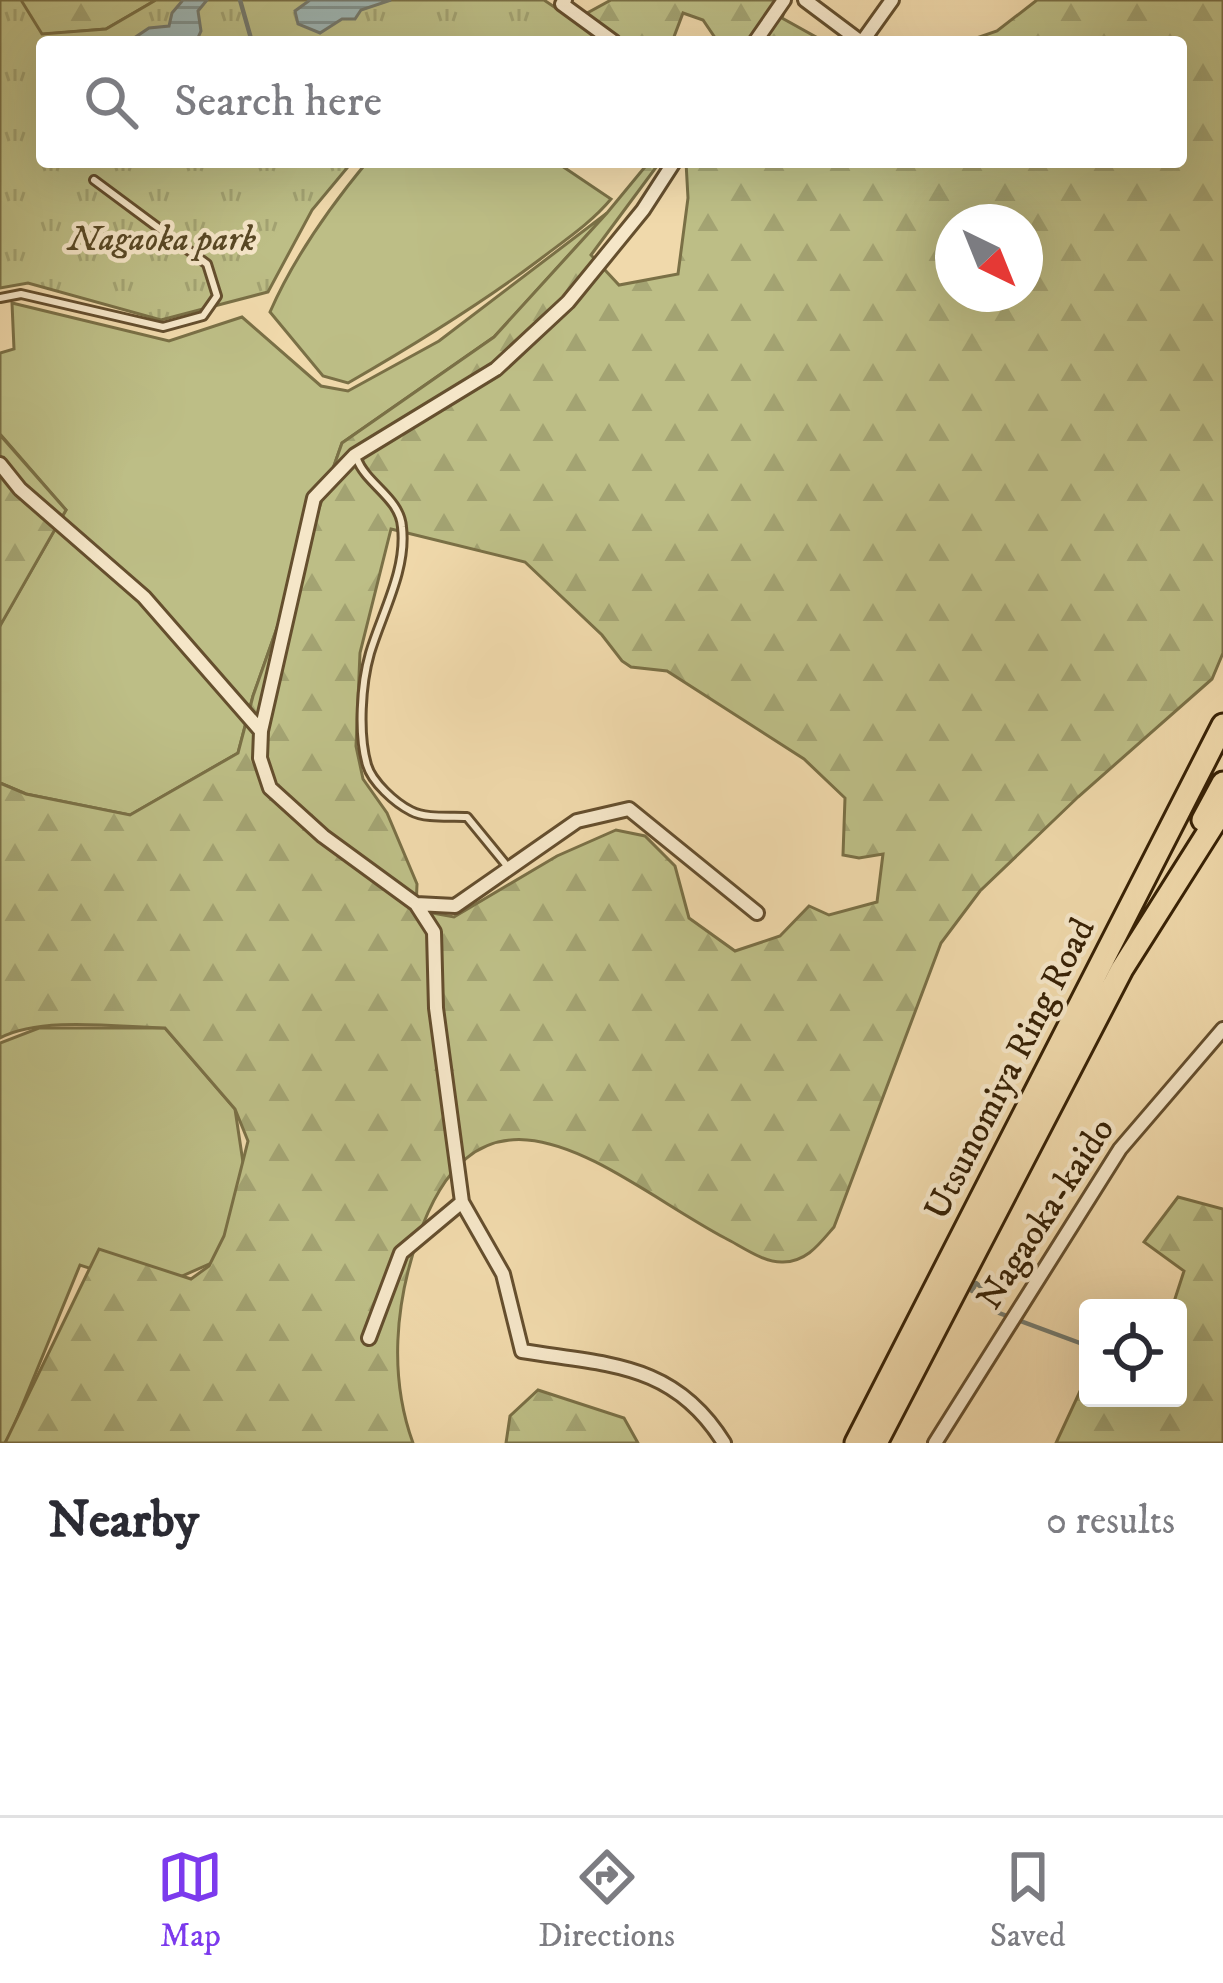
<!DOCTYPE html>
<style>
:root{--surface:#fff;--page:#f2f2f3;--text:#2b2b33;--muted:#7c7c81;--line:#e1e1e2;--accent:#7c3aed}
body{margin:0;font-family:"IM FELL DW Pica",serif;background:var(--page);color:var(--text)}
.controls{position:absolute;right:36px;bottom:36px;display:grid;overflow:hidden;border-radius:12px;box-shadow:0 12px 48px #0002}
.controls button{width:108px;height:108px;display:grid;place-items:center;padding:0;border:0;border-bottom:3px solid var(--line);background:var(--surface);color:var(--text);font:60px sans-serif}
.compass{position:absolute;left:935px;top:204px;width:108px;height:108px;border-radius:50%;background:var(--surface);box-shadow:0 12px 48px #0002;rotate:137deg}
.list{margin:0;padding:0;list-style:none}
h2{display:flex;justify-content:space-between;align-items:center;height:156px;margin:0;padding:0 48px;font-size:51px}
h2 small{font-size:39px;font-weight:400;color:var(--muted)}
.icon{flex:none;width:66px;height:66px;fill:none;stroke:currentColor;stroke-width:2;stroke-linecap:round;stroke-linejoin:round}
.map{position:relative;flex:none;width:1223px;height:1443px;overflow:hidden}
.search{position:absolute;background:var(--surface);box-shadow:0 12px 48px #0002;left:36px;right:36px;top:36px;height:132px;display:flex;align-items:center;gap:30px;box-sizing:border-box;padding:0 42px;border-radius:12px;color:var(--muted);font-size:45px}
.sheet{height:372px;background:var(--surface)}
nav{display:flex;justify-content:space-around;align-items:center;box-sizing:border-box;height:168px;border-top:3px solid var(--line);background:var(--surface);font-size:33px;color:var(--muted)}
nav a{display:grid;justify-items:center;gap:6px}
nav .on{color:var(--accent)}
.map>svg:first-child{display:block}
.green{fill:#bdbe86;stroke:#7a7046;stroke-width:3}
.forest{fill:url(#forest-firs);stroke:#7a7046;stroke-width:3;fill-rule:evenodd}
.park{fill:url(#park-tufts);stroke:#7a7046;stroke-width:3}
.water{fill:url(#water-rules);stroke:#757b6f;stroke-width:3}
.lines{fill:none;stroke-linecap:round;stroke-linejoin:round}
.stream{stroke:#757b6f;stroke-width:4.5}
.lane-casing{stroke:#654f2e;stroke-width:12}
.street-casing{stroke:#654f2e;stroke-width:18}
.highway-casing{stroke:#372105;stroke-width:27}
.lane{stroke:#f5e6c8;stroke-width:6}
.street{stroke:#f5e6c8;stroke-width:12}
.highway{stroke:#f0d9ab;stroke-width:21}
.labels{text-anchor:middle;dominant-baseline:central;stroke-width:9;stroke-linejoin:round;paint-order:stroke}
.park-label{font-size:36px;font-style:italic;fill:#584825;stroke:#f5e6c8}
.street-label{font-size:36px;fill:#372105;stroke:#f5e6c8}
</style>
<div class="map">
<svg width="1223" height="1443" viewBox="0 0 1223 1443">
<defs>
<pattern id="forest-firs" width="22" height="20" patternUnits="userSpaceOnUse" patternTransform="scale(3)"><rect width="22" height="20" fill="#bdbe86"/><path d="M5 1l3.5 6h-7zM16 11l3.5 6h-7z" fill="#a3a372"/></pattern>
<pattern id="park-tufts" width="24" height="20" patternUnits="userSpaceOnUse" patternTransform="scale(3)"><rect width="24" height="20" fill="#bdbe86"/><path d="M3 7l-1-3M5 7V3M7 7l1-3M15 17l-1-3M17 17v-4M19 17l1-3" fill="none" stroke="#a3a372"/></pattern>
<pattern id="water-rules" width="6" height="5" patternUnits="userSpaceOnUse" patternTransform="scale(3)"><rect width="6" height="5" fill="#9fb7b5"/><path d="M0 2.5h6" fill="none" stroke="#829491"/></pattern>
</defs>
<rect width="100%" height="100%" fill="#f0d9ab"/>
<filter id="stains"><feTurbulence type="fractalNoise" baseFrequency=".00167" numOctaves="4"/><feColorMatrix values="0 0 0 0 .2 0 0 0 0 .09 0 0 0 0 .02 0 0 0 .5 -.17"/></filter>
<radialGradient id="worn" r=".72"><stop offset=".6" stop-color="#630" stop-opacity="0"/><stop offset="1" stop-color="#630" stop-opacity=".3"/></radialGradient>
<path class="green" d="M367 162H556L611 199C591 223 565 240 539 260 478 306 414 345 348 383L323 376 270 312C294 257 329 208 367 162Z
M607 213 494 337 342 443 253 696 238 753 130 815 26 794 0 783V625L66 510 0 434V353L14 349 12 303 169 341 242 317 321 386 348 391 439 341Z
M39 1028H165L235 1109 244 1169 225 1257 153 1289 80 1265 11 1433 5 1443H0V1043Z"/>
<path class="forest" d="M16 0H156L106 29 35 35Z
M611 0H788L782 18 825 42H718L703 20 683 13 672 42H614L580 17Z
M1037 0H1223V653L1212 679 1078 797 980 891 941 943 834 1227C820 1243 807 1262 783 1262 764 1263 741 1246 725 1238 616 1180 483 1049 418 1238 395 1304 389 1377 413 1443H5L99 1249 191 1279 209 1266 224 1236 248 1141 235 1109 165 1028C119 1027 40 1016 0 1038V783L26 794 130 815 238 753 253 696 342 443 494 337 607 213 649 162H660L591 255 619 285 678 274 688 198 686 162H1181V42H965L997 31ZM953 222H1025V294H953ZM391 529 525 562 602 635 622 661 631 667 667 671 804 759 845 798 843 855 859 858 883 854 877 902 829 915 809 906 780 936 735 951 689 918 675 866 645 836 616 830 557 856 454 917 416 910 417 884 387 813 363 779 356 746 360 653Z
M0 435 66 510 0 626Z
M1178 1197 1223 1209V1443H1056L1088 1374V1398H1178V1308H1172L1184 1271 1144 1242Z
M538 1390 624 1418 638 1443H506L510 1416Z"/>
<path class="park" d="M0 0H21L42 34 106 29 156 0H544L606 42H42V162H352L312 210 268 292 161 320 28 283 0 288Z"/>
<path class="water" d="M183 0H207L198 11 201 31 196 42H128L149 28 169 26 172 13Z
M310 0H391L361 10 355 19H342L320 33 298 24 295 11Z"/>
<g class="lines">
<path class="stream" d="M240 0 252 42
M972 1291 976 1283 996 1299 999 1313 1088 1346"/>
<g class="lane-casing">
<path id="lane" d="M0 298 21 294 163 327 203 316 217 296 207 264 94 180
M357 459C366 484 400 498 402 527 407 570 382 613 370 653 361 684 358 734 367 765 372 782 395 803 411 811 426 819 450 816 467 817L508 867"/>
</g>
<g class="street-casing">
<path id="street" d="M565 0 562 4 614 42
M805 0 861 42
M755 42 784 0
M862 42 892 0
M674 162 643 210 568 302 496 369 355 455 314 498 261 731 260 758 270 788 323 836 416 904 434 932 436 1008 462 1202 503 1274 522 1351C607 1365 674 1362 724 1443
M0 464 20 489 144 597 261 731
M416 904 455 906 577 821 629 809 757 913
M369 1338 401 1253 462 1202
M935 1443 1120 1149 1223 1029"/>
</g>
<g class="highway-casing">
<path id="highway" d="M1203 820 1223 783
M856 1443 1223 725
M876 1443 1122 969 1223 809"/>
</g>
<use href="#lane" class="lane"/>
<use href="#street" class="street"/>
<use href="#highway" class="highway"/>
</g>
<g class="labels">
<g class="park-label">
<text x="162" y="239">Nagaoka park</text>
</g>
<g class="street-label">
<text transform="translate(1010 1069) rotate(-63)">Utsunomiya Ring Road</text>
<text transform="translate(1046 1214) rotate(-57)">Nagaoka-kaido</text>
</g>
</g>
<rect width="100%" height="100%" filter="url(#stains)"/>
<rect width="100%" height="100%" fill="url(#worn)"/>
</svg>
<div class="controls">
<button><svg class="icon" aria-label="locate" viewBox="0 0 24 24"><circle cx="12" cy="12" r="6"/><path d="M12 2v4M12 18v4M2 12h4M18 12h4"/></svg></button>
</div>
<svg class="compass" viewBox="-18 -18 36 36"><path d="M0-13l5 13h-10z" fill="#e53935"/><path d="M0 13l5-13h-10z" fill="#7c7c81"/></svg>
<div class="search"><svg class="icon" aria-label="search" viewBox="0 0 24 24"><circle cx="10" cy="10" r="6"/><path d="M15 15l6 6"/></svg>Search here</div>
</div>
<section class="sheet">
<h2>Nearby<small>0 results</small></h2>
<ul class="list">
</ul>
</section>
<nav>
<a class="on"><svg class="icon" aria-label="map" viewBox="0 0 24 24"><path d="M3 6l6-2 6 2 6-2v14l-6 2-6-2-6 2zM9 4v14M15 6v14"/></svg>Map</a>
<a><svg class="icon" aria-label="directions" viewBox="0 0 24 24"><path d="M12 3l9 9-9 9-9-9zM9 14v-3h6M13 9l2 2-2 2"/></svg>Directions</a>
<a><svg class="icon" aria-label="saved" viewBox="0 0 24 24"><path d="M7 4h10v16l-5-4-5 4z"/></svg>Saved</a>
</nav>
